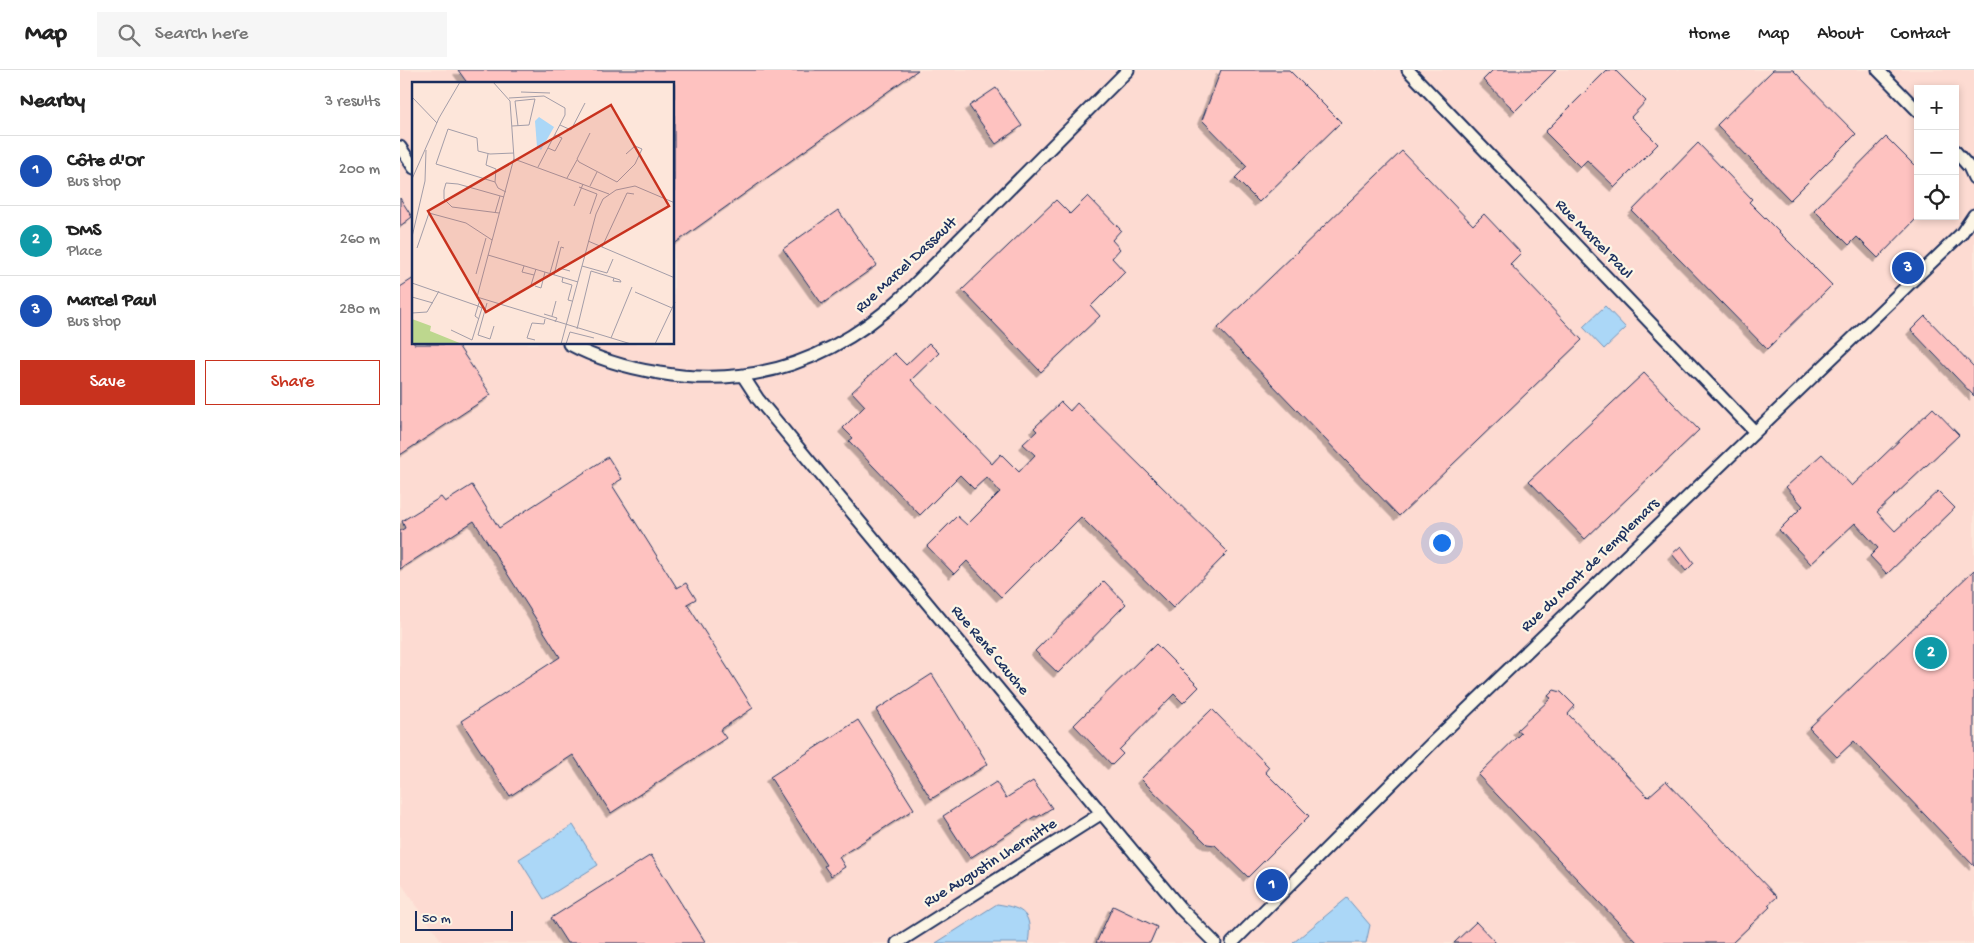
<!DOCTYPE html>
<meta charset="utf-8">
<style>
:root{--surface:#fff;--page:#f6f6f6;--text:#222;--muted:#767676;--line:#e0e0e0;--accent:#c8321e}
body{margin:0;font-family:"Gochi Hand",sans-serif;background:var(--page);color:var(--text)}
.controls{position:absolute;right:15px;top:15px;display:grid;overflow:hidden;border-radius:0px;box-shadow:0 2px 8px #0003}
.controls button{width:45px;height:45px;display:grid;place-items:center;padding:0;border:0;border-bottom:1px solid var(--line);background:var(--surface);color:var(--text);font:25px sans-serif}
.scale{position:absolute;left:15px;bottom:12px;width:98px;box-sizing:border-box;padding-left:5px;border:2px solid #1b2f5e;border-top:0;font-size:14px;line-height:18px;white-space:nowrap;color:#1b2f5e;-webkit-text-stroke:4px #fcf5e5;paint-order:stroke}
.you{position:absolute;left:1041px;top:472px;width:18px;height:18px;margin:-12px;border:4px solid #fff;border-radius:50%;background:#1a73e8;box-shadow:0 0 0 8px #1a73e833}
.badge{display:grid;place-items:center;width:32px;height:32px;border-radius:50%;background:var(--accent);color:#fff;font-size:16px;font-weight:700}
.pin{position:absolute;translate:-50% -50%;border:2px solid #fff;box-shadow:0 1px 5px #0006}
.list{margin:0;padding:0;list-style:none}
h2{display:flex;justify-content:space-between;align-items:center;height:65px;margin:0;padding:0 20px;font-size:21px}
h2 small{font-size:16px;font-weight:400;color:var(--muted)}
.list li{display:grid;grid-template-columns:32px 1fr auto;gap:15px;align-items:center;box-sizing:border-box;height:70px;padding:0 20px;border-top:1px solid var(--line)}
.list b{display:block;font-size:19px;white-space:nowrap}
.list p{margin:0;font-size:16px;white-space:nowrap;color:var(--muted)}
.list em{font-size:16px;font-style:normal;color:var(--muted)}
.actions{display:flex;gap:10px;padding:15px 20px}
.actions a{flex:1;padding:11px 0;border:1px solid var(--accent);border-radius:0px;text-align:center;font-size:18px;color:var(--accent)}
.actions .main{background:var(--accent);color:#fff}
.icon{flex:none;width:28px;height:28px;fill:none;stroke:currentColor;stroke-width:2;stroke-linecap:round;stroke-linejoin:round}
.map{position:relative;flex:none;width:1574px;height:873px;overflow:hidden}
header{display:flex;align-items:center;gap:30px;box-sizing:border-box;height:70px;padding:0 25px;background:var(--surface);border-bottom:1px solid var(--line)}
header strong{font-size:24px}
nav{display:flex;gap:28px;margin-inline-start:auto;font-size:18px}
.search{width:350px;height:45px;background:var(--page);display:flex;align-items:center;gap:12px;box-sizing:border-box;padding:0 18px;border-radius:0px;color:var(--muted);font-size:19px}
main{display:flex}
aside{flex:1;background:var(--surface)}
.map>svg:first-child{display:block}
.built{fill:#fddbd2;fill-rule:evenodd}
.water{fill:#abd7f7;stroke:#7194ba}
.building{fill:#fec2c0;stroke:#1b2f5e;filter:url(#shadow)}
.lines{fill:none;stroke-linecap:round;stroke-linejoin:round}
.minor-casing{stroke:#1b2f5e;stroke-width:15}
.minor{stroke:#fcf5e5;stroke-width:11}
.labels{text-anchor:middle;dominant-baseline:central;stroke-width:4.5;stroke-linejoin:round;paint-order:stroke}
.street-label{font-size:16px;fill:#1b2f5e;stroke:#fcf5e5}
.inset-road{fill:none;stroke:#a39da8;stroke-width:1}
.view{fill:#c8321e;fill-opacity:0.15;stroke:#c8321e;stroke-width:2.5}
.inset-edge{fill:none;stroke:#1b2f5e;stroke-width:2.5}
</style>
<header>
<strong>Map</strong>
<div class="search"><svg class="icon" aria-label="search" viewBox="0 0 24 24"><circle cx="10" cy="10" r="6"/><path d="M15 15l6 6"/></svg>Search here</div>
<nav><a>Home</a><a>Map</a><a>About</a><a>Contact</a></nav>
</header>
<main>
<aside>
<h2>Nearby<small>3 results</small></h2>
<ul class="list">
<li><span class="badge" style="background:#1a4fb4">1</span><div><b>Côte d'Or</b><p>Bus stop</p></div><em>200 m</em></li>
<li><span class="badge" style="background:#0f9aa8">2</span><div><b>DMS</b><p>Place</p></div><em>260 m</em></li>
<li><span class="badge" style="background:#1a4fb4">3</span><div><b>Marcel Paul</b><p>Bus stop</p></div><em>280 m</em></li>
</ul>
<div class="actions"><a class="main">Save</a><a>Share</a></div>
</aside>
<div class="map">
<svg width="1574" height="873" viewBox="0 0 1574 873">
<defs>
<filter id="shadow"><feDropShadow dx="-4.5" dy="4.5" stdDeviation="0" flood-color="#0004"/></filter>
</defs>
<rect width="100%" height="100%" fill="#fde6da"/>
<filter id="ink" filterUnits="userSpaceOnUse"><feTurbulence type="fractalNoise" baseFrequency=".02" numOctaves="2"/><feDisplacementMap in="SourceGraphic" scale="10" xChannelSelector="R" yChannelSelector="G"/><feConvolveMatrix kernelMatrix="1 2 1 2 8 2 1 2 1" color-interpolation-filters="sRGB"/></filter>
<g filter="url(#ink)">
<path class="built" d="M0 0H1574V873H43L0 812ZM14 14H274V274H14ZM1518 19H1555V146H1518Z"/>
<path class="water" d="M1205 236 1226 258 1204 279 1183 257Z
M173 755 198 795 144 829 119 789Z
M947 828 970 855 966 873H893Z
M597 834C624 838 633 844 628 873H536Z"/>
<path class="building" d="M58 0H518L274 174V14H68Z
M821 0H889L941 52 859 132 835 108 847 96 802 50Z
M1093 0H1156L1115 41 1083 10Z
M1207 0H1215L1246 31 1231 47 1258 74 1215 117 1187 90 1180 97 1145 62Z
M1373 0H1393L1456 64 1390 130 1317 55Z
M596 18 622 56 596 74 569 36Z
M1486 67 1518 99V147L1478 188 1457 167 1449 175 1414 140Z
M1298 73 1352 129 1349 132 1432 215 1367 279 1232 141Z
M1002 81 1073 155 1084 144 1121 183 1110 194 1182 270 999 446 818 258Z
M688 126 721 160 712 170 720 179 712 188 725 202 691 236 700 246 641 302 562 220 656 130 670 144Z
M0 128 12 147 0 156Z
M438 140 477 195 422 234 383 179Z
M14 208V274H57L91 325 0 385V217Z
M1525 246 1574 297V326L1511 260Z
M529 273 539 283 511 310 592 394 601 384 619 402 635 385 623 374 637 361 634 358 661 332 670 341 677 333 828 482 773 538 681 447 601 527 567 491 554 504 527 476 557 446 567 455 600 422 587 407 574 419 560 405 520 445 449 371 453 368 443 358 465 336 452 322 494 283 506 295Z
M1244 303 1299 360 1185 469 1129 411Z
M1533 338 1559 365 1477 442 1495 461 1538 421 1555 438 1487 504 1470 486 1478 478 1455 453 1411 494 1379 460 1403 436 1386 417 1422 384 1452 416Z
M208 387 222 409 212 415 277 518 286 513 296 529 287 534 353 638 320 660 326 668 211 743 173 685 110 726 61 651 160 587 74 451 0 499V461L5 458 2 451 41 427 45 432 72 415 99 458Z
M1281 476 1294 493 1286 501 1272 484Z
M1574 500V796L1454 671 1437 687 1409 658Z
M704 511 726 534 658 603 635 581Z
M756 574 799 617 783 633 774 624 719 680 723 684 712 695 674 655Z
M532 604 588 694 531 729 476 640Z
M1154 620 1161 622 1175 636 1168 644 1248 727 1266 711 1377 827 1368 835 1370 837 1332 873H1238L1078 705 1121 663 1117 660 1151 628 1148 626Z
M812 639 869 697 865 702 909 746 848 807 815 775 807 774 741 709Z
M458 650 514 739 439 787 445 797 431 806 424 796 426 795 370 707Z
M633 711 652 738 637 747 635 746 570 788 543 746 596 712 606 728Z
M251 785 306 873H167L151 848Z
M713 836 757 857 750 873H696Z
M1076 852 1096 873H1054Z"/>
<g class="lines">
<g class="minor-casing">
<path id="minor" d="M1008 0 1355 362
M1478 0 1518 41
M0 77 14 98
M1555 81 1569 97 1574 108
M169 274C197 289 228 298 259 303 353 319 434 290 503 226L728 0
M343 306 358 329 416 399 781 839 815 873
M497 873 702 743
M832 873 1032 673 1561 164 1574 145"/>
</g>
<use href="#minor" class="minor"/>
</g>
</g>
<g class="labels">
<g class="street-label">
<text transform="translate(1193 170) rotate(46)">Rue Marcel Paul</text>
<text transform="translate(507 196) rotate(-43)">Rue Marcel Dassault</text>
<text transform="translate(1191 496) rotate(-44)">Rue du Mont de Templemars</text>
<text transform="translate(589 581) rotate(50)">Rue René Cauche</text>
<text transform="translate(591 794) rotate(-32)">Rue Augustin Lhermitte</text>
</g>
</g>
<g transform="translate(12 12)">
<rect width="262" height="262" fill="#fde6da"/>
<path d="M0 237 19 244 18 249 50 262H0Z" fill="#bdd78e"/>
<path d="M127 35 142 45 129 68 125 65 123 39Z" fill="#abd7f7"/>
<path class="inset-road" d="M81 0 98 19 102 76 65 215 219 262M109 10 138 11M0 15 25 41M97 16 132 14 153 26V33L126 85M148 43 159 48 173 21M100 44 117 43 123 17 103 19 106 44M178 51 165 77 167 80 205 100 223 82 230 67 223 64 214 72M136 66 143 69 150 56 143 53M76 72 74 83 84 87 83 100M102 77 197 112M155 96 165 78M0 97 27 36 48 0M178 104 185 90M167 105 185 112 178 132M94 110 86 106 83 100 24 82 36 47 65 56 66 69 78 72 102 71M162 124 171 102M83 131 88 114M87 131 40 125 32 117V108L34 101 46 102 92 115M0 155 13 99 14 68M176 159 263 196M190 165 215 111 222 112M5 166 17 131 54 141 80 158M76 173 166 200M112 184 110 190 122 193M170 184 195 191 201 177M143 190 147 186 158 189M138 191 147 159M64 192 74 156M142 193 149 165 152 166M151 195 150 200 160 203 156 218 160 219M0 201 66 224 68 218M119 203 124 187M123 204 129 206 133 190M223 210 260 226M0 215 21 221M75 221 66 253 78 257 82 244M66 224 63 234 67 237M0 231 15 230 27 209M132 232 145 236 143 240M140 234 144 219M165 247 179 189 202 196 208 198 209 200 201 199 202 196M39 248 60 258 70 226 66 224M199 256 220 205M123 258 115 256 120 241 132 242 133 237M149 262 184 132 191 117 204 108 223 104 263 121M154 262 158 250 182 256M243 262 263 220"/>
<path class="view" d="M199 23 257 124 74 230 16 129Z"/>
<rect width="262" height="262" class="inset-edge"/>
</g>
</svg>
<div class="controls">
<button>+</button>
<button>−</button>
<button><svg class="icon" aria-label="locate" viewBox="0 0 24 24"><circle cx="12" cy="12" r="6"/><path d="M12 2v4M12 18v4M2 12h4M18 12h4"/></svg></button>
</div>
<div class="scale">50 m</div>
<div class="you"></div>
<div class="pin badge" style="left:872px;top:815px;background:#1a4fb4">1</div>
<div class="pin badge" style="left:1531px;top:583px;background:#0f9aa8">2</div>
<div class="pin badge" style="left:1508px;top:198px;background:#1a4fb4">3</div>
</div>
</main>
